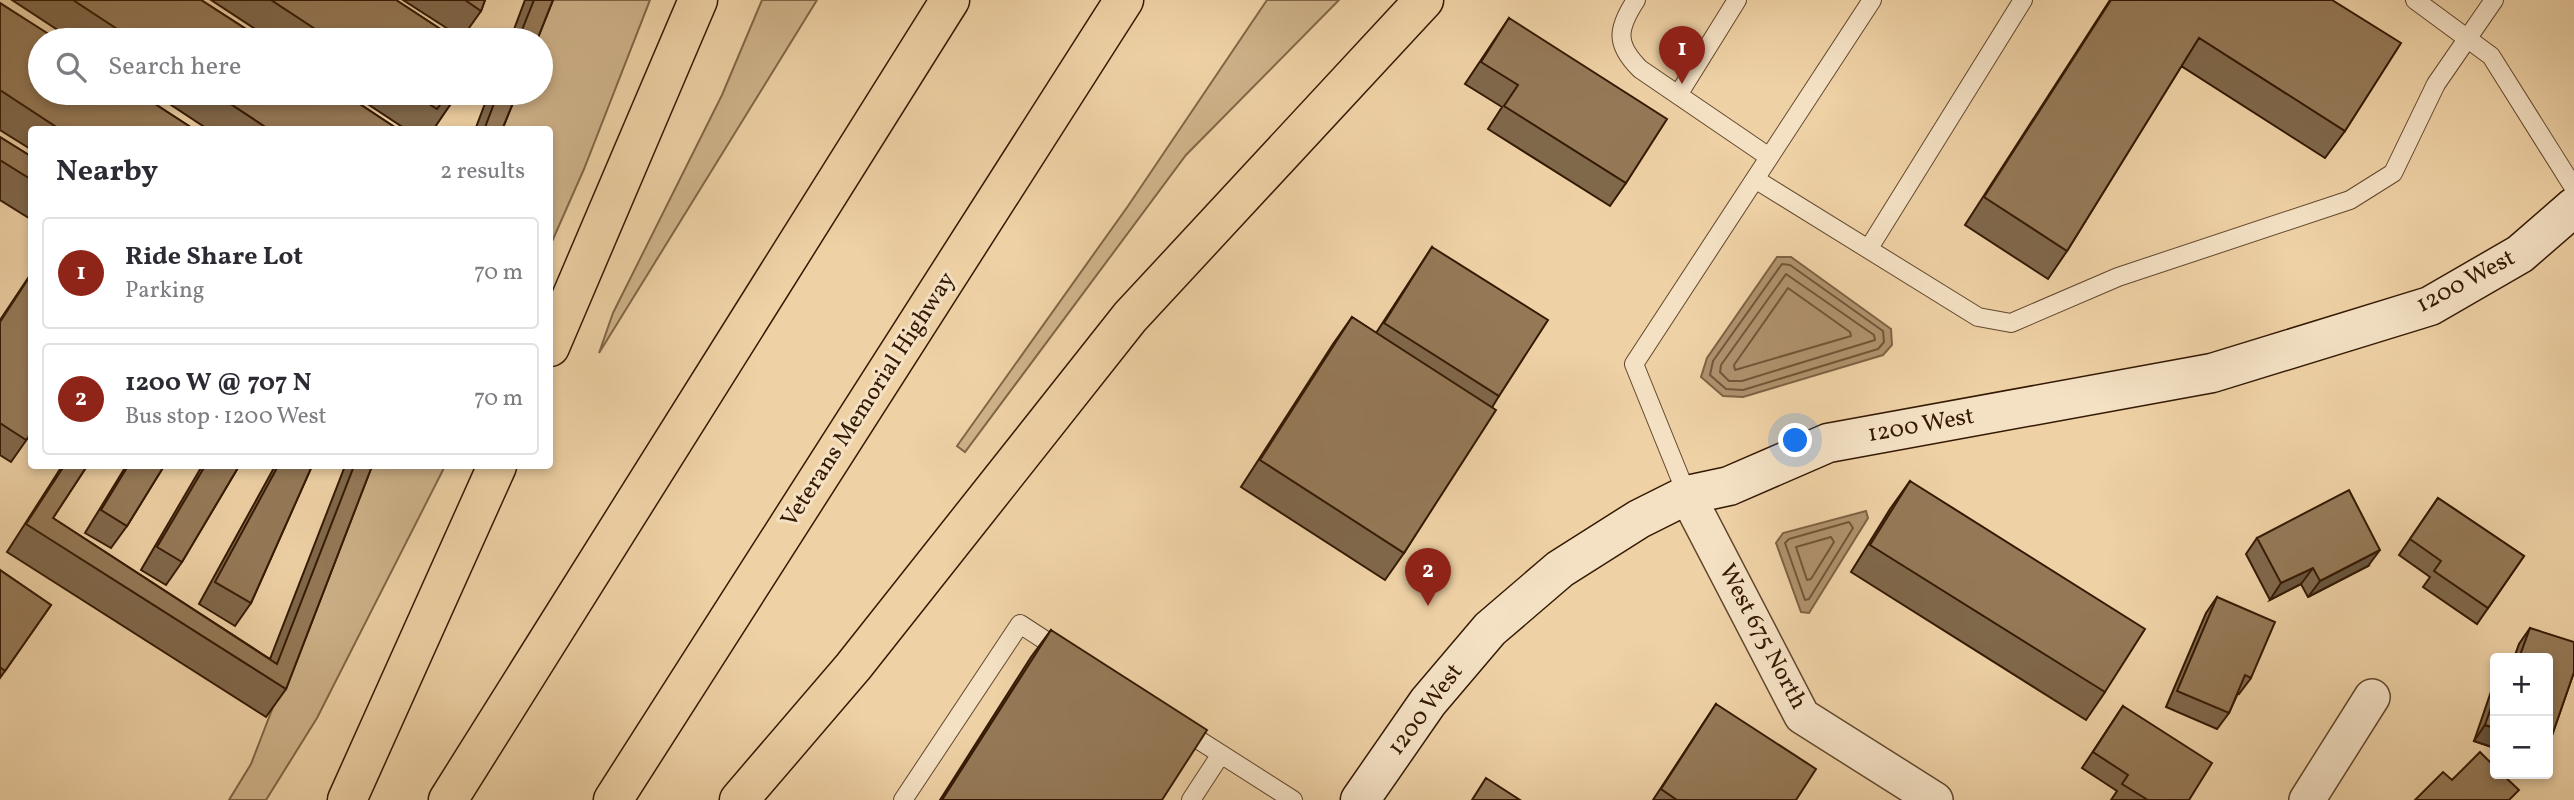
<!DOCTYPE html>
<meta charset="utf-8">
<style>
:root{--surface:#fff;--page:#f7f7f7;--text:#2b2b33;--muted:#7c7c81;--line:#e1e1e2;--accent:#8f2418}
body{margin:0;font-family:Vollkorn,serif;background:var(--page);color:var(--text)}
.controls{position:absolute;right:21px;bottom:21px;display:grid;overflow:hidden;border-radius:7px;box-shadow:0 4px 10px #0003}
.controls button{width:63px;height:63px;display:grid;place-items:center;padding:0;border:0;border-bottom:2px solid var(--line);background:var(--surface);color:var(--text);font:35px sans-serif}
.you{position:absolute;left:1796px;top:441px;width:24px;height:24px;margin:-18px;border:5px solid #fff;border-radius:50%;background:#1a73e8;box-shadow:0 0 0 10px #1a73e833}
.badge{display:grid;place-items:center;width:46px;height:46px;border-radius:50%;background:var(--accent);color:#fff;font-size:23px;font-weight:700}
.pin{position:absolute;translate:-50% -58px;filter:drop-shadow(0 2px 4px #0008)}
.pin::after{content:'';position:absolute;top:37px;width:24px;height:21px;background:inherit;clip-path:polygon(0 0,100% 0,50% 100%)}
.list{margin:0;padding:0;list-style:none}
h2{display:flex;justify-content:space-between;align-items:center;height:91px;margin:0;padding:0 28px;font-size:30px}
h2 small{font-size:23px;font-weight:400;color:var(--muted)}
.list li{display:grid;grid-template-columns:46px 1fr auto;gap:21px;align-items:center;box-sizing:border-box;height:112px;margin:0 14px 14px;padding:0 14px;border:2px solid var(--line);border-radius:7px}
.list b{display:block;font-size:26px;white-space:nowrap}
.list p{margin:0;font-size:23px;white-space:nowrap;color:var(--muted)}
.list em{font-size:23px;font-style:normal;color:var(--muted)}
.icon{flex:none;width:38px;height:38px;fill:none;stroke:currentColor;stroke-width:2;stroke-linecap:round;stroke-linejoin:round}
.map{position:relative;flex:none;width:2574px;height:800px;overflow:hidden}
.search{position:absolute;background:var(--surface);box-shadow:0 4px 10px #0003;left:28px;top:28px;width:525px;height:77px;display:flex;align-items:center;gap:18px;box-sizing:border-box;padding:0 24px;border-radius:38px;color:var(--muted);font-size:26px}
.panel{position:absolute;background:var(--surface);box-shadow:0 4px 10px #0003;left:28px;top:126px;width:525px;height:343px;border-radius:7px}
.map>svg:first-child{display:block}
.green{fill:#ceb289;stroke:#816646;stroke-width:2}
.water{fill:#af926e;stroke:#7e6243;stroke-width:2}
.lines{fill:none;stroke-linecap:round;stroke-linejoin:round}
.shore{stroke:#725638;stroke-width:2}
.lane-casing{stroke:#62472c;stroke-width:20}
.street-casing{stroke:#62472c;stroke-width:38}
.secondary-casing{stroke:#341903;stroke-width:41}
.highway-casing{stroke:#341903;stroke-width:41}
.lane{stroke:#f4e1c4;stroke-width:18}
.street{stroke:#f4e1c4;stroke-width:35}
.secondary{stroke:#f4e1c4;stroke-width:38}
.highway{stroke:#eed1a5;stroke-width:38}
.wall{fill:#80684b;stroke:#341903;stroke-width:2}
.shaded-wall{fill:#68553d;stroke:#341903;stroke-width:2}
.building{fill:#957957;stroke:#341903;stroke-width:2}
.labels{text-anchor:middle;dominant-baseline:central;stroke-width:6;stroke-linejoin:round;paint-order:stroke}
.street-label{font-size:24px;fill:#341903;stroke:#f4e1c4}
</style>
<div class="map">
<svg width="2574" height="800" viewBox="0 0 2574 800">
<rect width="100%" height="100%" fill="#eed1a5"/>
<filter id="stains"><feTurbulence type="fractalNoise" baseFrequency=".00286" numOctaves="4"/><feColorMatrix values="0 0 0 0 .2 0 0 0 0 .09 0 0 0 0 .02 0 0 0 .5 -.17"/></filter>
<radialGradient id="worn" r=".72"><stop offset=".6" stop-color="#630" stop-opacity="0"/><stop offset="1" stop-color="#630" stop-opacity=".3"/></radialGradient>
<path class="green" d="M546 0H650L584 169 550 246V130H496L510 93H541V40H530Z
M762 0H817L599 353 613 313 722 95Z
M1267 0H1339L1186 155 965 452 957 446 1128 206Z
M366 466H445L317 718 266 800H229L251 764Z"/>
<path class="water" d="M1777 257H1791L1891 329 1892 345 1883 355 1743 397 1723 396 1701 377 1707 358Z
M1866 511 1868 518 1809 613 1801 612 1776 543 1783 533Z"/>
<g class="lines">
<path class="shore" d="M1782 264 1790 265 1883 331 1884 342 1878 349 1743 390 1726 389 1710 375 1713 361Z
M1786 274 1874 335 1875 340 1742 381H1729L1720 372 1721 365Z
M1788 288 1850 332 1851 336 1735 370 1734 365Z
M1849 522 1853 528 1809 599 1805 600 1785 543 1789 539Z
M1831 537 1834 542 1811 579 1807 580 1796 547Z"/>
<g class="lane-casing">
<path id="lane" d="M1636 0C1617 29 1615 44 1640 69L1769 157
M2415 0 2491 56 2574 188
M1678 95 1737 0
M1755 179 1978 317 2011 323 2118 277 2350 200 2393 173 2436 84 2494 0
M1869 248 2023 0
M1687 495 1634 364 1872 0
M1180 728 1293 800
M903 800 1020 624 1063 652
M1191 800 1221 754"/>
</g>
<g class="street-casing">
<path id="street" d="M1687 495 1802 716 1935 800
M2307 800 2372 697"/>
</g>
<g class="secondary-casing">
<path id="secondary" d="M1360 800 1428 702 1490 629 1560 569 1639 519 1687 495 1729 486 1828 443 2212 373 2430 306 2520 254 2574 207"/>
</g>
<g class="highway-casing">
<path id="highway" d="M550 347 698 0
M347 800 497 466
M448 800 950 0
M613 800 1124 0
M739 800 853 667 1130 317 1424 0"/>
</g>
<use href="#lane" class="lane"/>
<use href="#street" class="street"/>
<use href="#secondary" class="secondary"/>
<use href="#highway" class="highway"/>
</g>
<path class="wall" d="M12 0H201L263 40H73Z
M211 0H396L457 40H272Z
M403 0H485L481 11 462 38Z
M525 0H553L537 40H510Z
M2110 0H2332L2345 131 2325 158 2181 66 2067 251 2048 279 1965 225Z
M0 3 195 130H32V150L0 130Z
M1509 18 1626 183 1610 206 1488 129 1502 107 1465 84Z
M153 93H343L399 130H209Z
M351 93H454L450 105 433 130H426L424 128 423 130H407Z
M489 93H517L502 130H475Z
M0 137 32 157V220L0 200Z
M1432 247 1499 396 1404 553 1385 580 1241 487 1333 344 1352 317 1376 333 1417 270Z
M32 272V432L11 462 0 455V320Z
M62 466H87L53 518 270 659 345 466H372L286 689 266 717 7 552Z
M126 466H164L127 526 111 548 85 533Z
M202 466H239L182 562 166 585 141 570Z
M275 466H312L251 603 235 626 199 604Z
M1910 481 2105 692 2086 720 1851 572 1890 509Z
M2438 498 2524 556 2477 624 2423 587 2430 577 2399 555Z
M2257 538 2368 566 2308 597 2301 584 2270 600 2246 554Z
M0 570 51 605 0 678Z
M2217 597 2251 678 2239 694 2238 693 2229 713 2217 729 2166 707 2206 613Z
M2530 628 2574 672 2548 747V658H2514L2519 644Z
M1051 630 1162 800H940L1031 657Z
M2495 680V748L2474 741Z
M1716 704 1796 800H1653Z
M2123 706 2189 800H2111L2117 791 2082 768Z"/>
<path class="shaded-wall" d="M2380 550 2368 566 2308 597 2320 581Z
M2313 568 2301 584 2270 600 2281 583Z
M2485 725 2495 728V748L2474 741Z"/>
<path class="building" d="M73 0H201L263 40H134Z
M271 0H396L457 40H332Z
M465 0H485L481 11Z
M534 0H553L537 40H518Z
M2111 0H2332L2401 43 2345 131 2199 38 2067 251 1984 197Z
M0 3 58 40H40V93H138L195 130H61L0 90Z
M1509 18 1667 119 1626 183 1504 106 1518 85 1481 62Z
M214 93H343L399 130H270Z
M412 93H454L450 105 443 101 437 109Z
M498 93H517L502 130H484Z
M0 137 32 157V180L0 160Z
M1432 247 1548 320 1499 396 1384 323Z
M32 273V432L26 440 0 423V322Z
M1352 317 1496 410 1404 553 1260 460Z
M64 466H87L53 518 277 664 354 466H372L286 689 26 524Z
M128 466H164L127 526 101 510Z
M205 466H239L182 562 157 547Z
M278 466H312L251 603 215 582Z
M1910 481 2145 629 2105 692 1870 545Z
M2349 490 2380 550 2320 581 2313 568 2281 583 2257 538Z
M2438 498 2524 556 2488 608 2434 571 2441 561 2410 539Z
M0 570 51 605 5 671 0 667Z
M2217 597 2275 622 2251 678 2245 675 2229 713 2177 691Z
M2530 628 2574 642V672L2548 747V658H2519Z
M1051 630 1207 730 1162 800H942Z
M2495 696V728L2485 725Z
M1716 704 1816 769 1796 800H1677L1661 789Z
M2123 706 2212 763 2189 800H2148L2122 784 2128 775 2093 752Z
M2480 752 2495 767V774H2502L2519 790 2509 800H2415L2443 772 2452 780Z
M1486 778 1520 800H1472Z"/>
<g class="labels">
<g class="street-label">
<text transform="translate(2466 282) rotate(-28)">1200 West</text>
<text transform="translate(869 400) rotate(-57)">Veterans Memorial Highway</text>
<text transform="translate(1921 426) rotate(-10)">1200 West</text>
<text transform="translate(1762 637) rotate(62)">West 675 North</text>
<text transform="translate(1426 710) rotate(-53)">1200 West</text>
</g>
</g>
<rect width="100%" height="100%" filter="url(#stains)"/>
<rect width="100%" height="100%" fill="url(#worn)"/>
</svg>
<div class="controls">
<button>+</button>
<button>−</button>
</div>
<div class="you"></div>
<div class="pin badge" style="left:1682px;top:84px">1</div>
<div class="pin badge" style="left:1428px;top:606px">2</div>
<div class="search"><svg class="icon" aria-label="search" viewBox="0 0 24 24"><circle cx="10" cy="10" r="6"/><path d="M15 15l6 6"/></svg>Search here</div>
<section class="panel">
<h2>Nearby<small>2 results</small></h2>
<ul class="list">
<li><span class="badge">1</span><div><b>Ride Share Lot</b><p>Parking</p></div><em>70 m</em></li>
<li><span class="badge">2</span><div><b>1200 W @ 707 N</b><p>Bus stop · 1200 West</p></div><em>70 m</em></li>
</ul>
</section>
</div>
